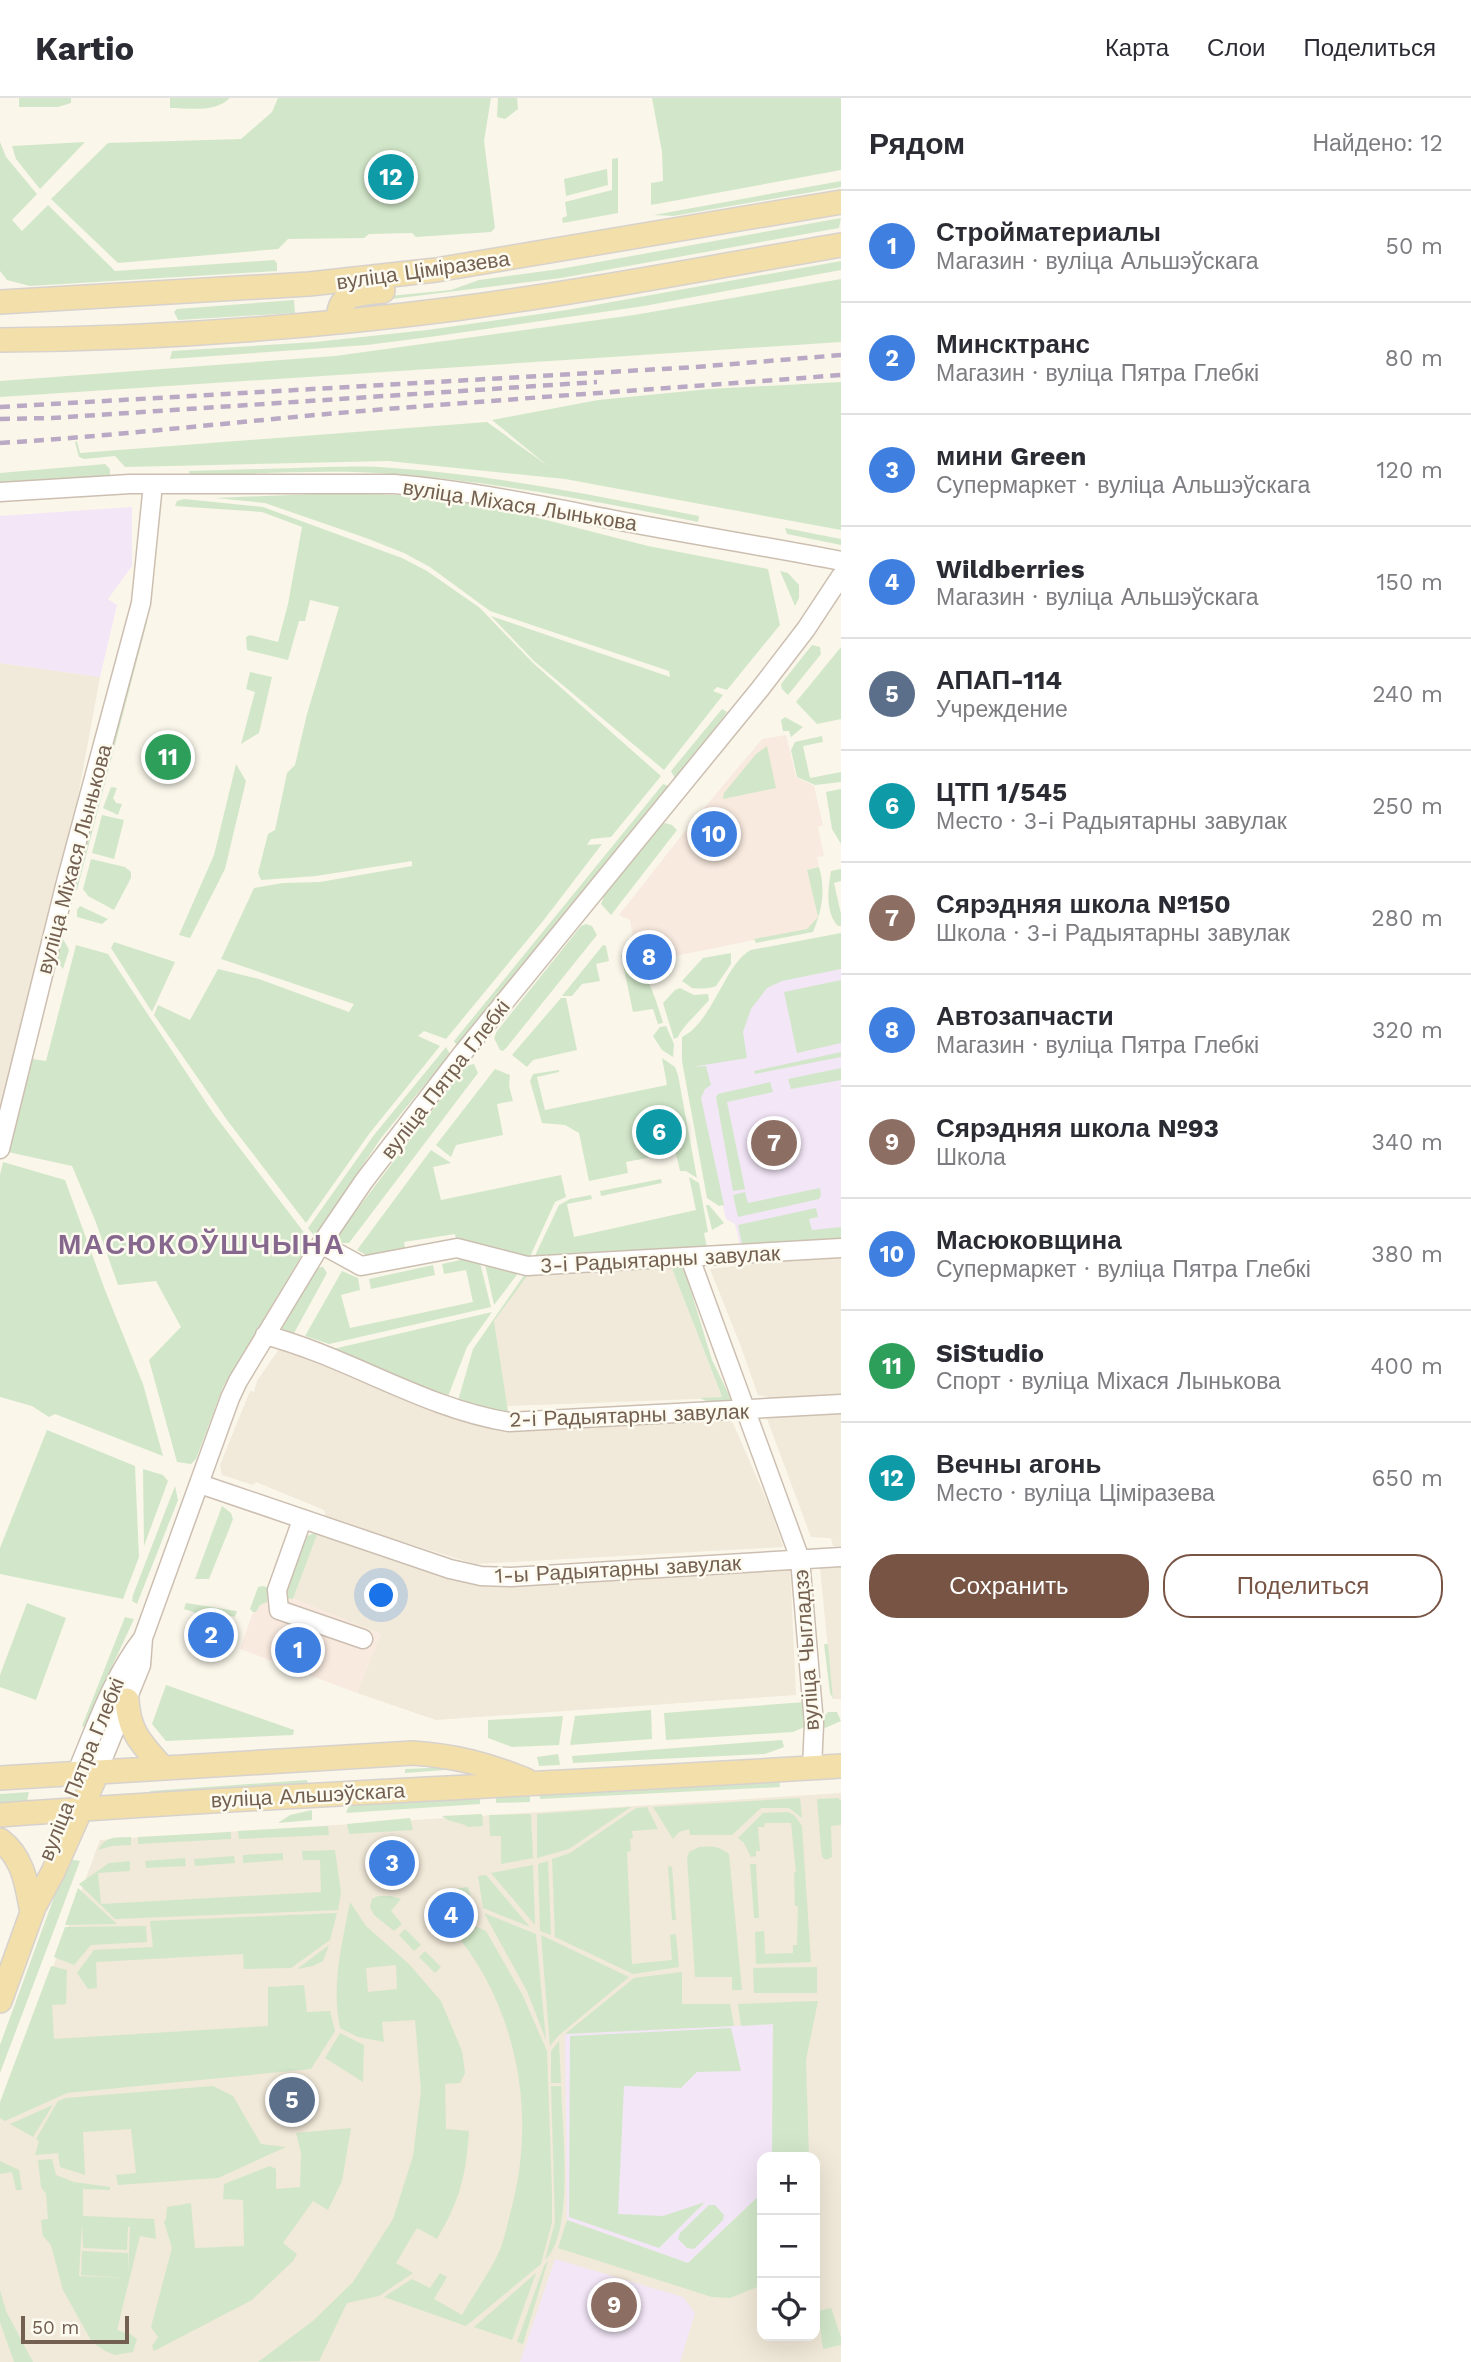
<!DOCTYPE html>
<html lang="ru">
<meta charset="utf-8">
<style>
:root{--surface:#fff;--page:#f7f7f7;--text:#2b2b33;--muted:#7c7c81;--line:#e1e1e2;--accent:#785445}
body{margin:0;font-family:"Work Sans",sans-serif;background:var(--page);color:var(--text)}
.controls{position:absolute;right:21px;bottom:21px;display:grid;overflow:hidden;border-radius:14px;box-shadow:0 7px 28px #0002}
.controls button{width:63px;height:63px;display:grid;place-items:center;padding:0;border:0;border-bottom:2px solid var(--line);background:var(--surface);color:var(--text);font:35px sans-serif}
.scale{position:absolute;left:21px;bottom:18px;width:108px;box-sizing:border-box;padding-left:7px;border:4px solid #736050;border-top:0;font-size:19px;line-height:24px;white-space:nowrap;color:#736050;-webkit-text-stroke:5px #fdfaf0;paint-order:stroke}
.you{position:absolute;left:382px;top:1498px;width:24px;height:24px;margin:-18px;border:5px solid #fff;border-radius:50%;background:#1a73e8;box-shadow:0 0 0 10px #1a73e833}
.badge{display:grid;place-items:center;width:46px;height:46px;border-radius:50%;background:var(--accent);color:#fff;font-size:23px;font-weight:700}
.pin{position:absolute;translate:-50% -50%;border:4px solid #fff;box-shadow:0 2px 7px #0006}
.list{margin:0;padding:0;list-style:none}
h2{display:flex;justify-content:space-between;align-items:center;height:91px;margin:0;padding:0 28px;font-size:30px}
h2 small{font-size:23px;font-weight:400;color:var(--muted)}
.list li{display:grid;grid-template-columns:46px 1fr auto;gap:21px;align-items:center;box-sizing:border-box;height:112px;padding:0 28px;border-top:2px solid var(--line)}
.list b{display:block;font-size:26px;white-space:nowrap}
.list p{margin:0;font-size:23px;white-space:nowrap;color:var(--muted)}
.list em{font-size:23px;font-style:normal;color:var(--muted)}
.actions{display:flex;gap:14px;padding:21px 28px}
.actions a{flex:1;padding:16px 0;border:2px solid var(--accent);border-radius:28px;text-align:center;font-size:24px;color:var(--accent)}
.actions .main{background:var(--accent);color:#fff}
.icon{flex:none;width:38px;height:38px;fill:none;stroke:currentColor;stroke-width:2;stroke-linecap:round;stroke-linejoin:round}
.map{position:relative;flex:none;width:841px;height:2264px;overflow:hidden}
header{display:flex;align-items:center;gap:42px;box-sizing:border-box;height:98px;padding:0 35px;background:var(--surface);border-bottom:2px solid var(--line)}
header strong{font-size:33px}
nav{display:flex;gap:38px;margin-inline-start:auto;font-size:24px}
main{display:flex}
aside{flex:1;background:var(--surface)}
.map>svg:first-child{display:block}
.residential{fill:#f1e9d9;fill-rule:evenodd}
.commercial{fill:#f9eadf}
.education{fill:#f3e6f7}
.green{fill:#d2e7c9;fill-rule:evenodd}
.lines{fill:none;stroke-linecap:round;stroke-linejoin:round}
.minor-casing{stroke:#ccbfb1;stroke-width:21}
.major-casing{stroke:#d8d2ce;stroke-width:26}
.minor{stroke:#fff;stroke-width:18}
.major{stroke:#f2dfaa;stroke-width:23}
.rail{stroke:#baa9c4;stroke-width:4.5;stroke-dasharray:10 7;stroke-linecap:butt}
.labels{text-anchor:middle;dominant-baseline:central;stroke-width:5;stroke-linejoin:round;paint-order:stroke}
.street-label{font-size:21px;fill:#736050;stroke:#fdfaf0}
.district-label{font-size:28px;font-weight:bold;letter-spacing:2px;fill:#86678e;stroke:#fdfaf0}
</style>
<header>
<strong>Kartio</strong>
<nav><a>Карта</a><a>Слои</a><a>Поделиться</a></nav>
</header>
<main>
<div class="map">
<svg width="841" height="2264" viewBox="0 0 841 2264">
<rect width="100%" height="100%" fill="#faf6ea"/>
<path class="residential" d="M0 565 100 579 63 780 0 1031Z
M841 1156V1448H833L831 1440 811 1439 766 1318 768 1299 758 1297 740 1246 710 1171Z
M671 1168 722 1300 507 1308 494 1223 527 1177Z
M279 1251H284L444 1315 636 1326 732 1323 770 1410 783 1449 475 1466 326 1420 324 1412 256 1384 253 1387 222 1377 220 1367 250 1293 254 1294 257 1283Z
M318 1434 408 1468 480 1485 790 1468 796 1597 436 1622 357 1595 381 1536 293 1501Z
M841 1468V1601H833L820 1470Z
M841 1695V2264H0V2012L100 1742ZM762 2059H815V2238H762Z"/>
<path class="commercial" d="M786 637 796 679 814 688 823 727 818 729 824 758 817 759 819 769 807 772 818 819 808 831 646 864 641 838 633 839 630 822 619 817 693 723 762 641Z
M260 1494 281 1495 381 1536 357 1595 240 1551Z"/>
<path class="education" d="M132 409V468L108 501 117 507 100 579 0 565V418Z
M841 856V1136L741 1150 735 1126 726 1121 690 969 740 877Z
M773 1926 772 2059H762V2095L688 2165 567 2122 565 1936Z
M555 2161 683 2199 695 2215 680 2264H520Z"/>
<path class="green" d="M19 0H71V5L58 9H19Z
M170 0H230C215 15 190 10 170 10Z
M278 0H491L484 43 495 130 491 134 416 139 412 135 369 136 364 140 288 141 278 151 118 165 51 101 108 45 241 41 272 14Z
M498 0H517L518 11 505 21 497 19Z
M652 0H841V72L651 107V85L663 83 662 54Z
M0 44 6 59 37 96 12 122 22 133 48 107 115 173 274 162 277 165V173L30 188 7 182 0 173Z
M85 44 40 91 16 61 12 48Z
M618 60V115L563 125 562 120 567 118 565 104 612 92V61Z
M607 71 608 87 566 98 564 81Z
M841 83V89L673 118 654 117Z
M841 120 839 130 561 180 352 206 359 201 451 192 479 182 560 171Z
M841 163V172L644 208 437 238 367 247 170 261 172 253 315 244 427 232 567 212Z
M841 181V244L0 299V283L335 258 634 217Z
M294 202 295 215 178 222 174 214 177 211Z
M841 284V432L565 381 388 363 125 369 115 358 84 361 79 359 75 344 77 343 80 355 487 324 548 368 492 322 598 302 709 291Z
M105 366 110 371V378L0 385V375Z
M296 370C328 369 361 367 392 370 496 377 597 398 699 418L698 424C597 403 496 384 393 376 326 371 257 376 190 378L189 373Z
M339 395 397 397 476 404 648 448 768 471 780 527 727 592 717 589 713 593 723 597 664 672 534 563 491 518 670 579 669 573 490 513 430 469 404 455 366 440 265 405 215 400Z
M184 401 263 409 402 460 427 473 480 510 533 565 661 678 611 739 591 741 587 747 602 746 543 823 446 941 424 933 418 938 440 948 369 1036 306 1125 227 1022 154 917 158 907 190 922 218 871 259 881 349 914 354 906 221 861 254 790 283 785 320 784 412 768V763L316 778 261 782 258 775 268 736 275 732 287 675 295 667 307 616 339 509 310 502 305 523H299L288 562 247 552 246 539 250 537 278 544 288 506 302 429 262 414 175 408 177 403Z
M785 430 841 441V447L787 436Z
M780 473 788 475 799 487V500L795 508Z
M144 523 147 524 77 792 73 790Z
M812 547 820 549 821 556 788 597 782 591 781 586Z
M841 549V621L817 626 796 604Z
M250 574 272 579 259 635 241 646 255 594 246 591Z
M722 611 727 614 676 682 671 673Z
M785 619 803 629 791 639 789 633H783L781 622Z
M822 638 823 644 803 648 810 680 841 674V684L815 687 797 679 791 652 795 644Z
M767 648 776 690 723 701 724 695 756 656Z
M236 666 246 683 225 771 190 840 179 837 214 757Z
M663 686 669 688 670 691 459 951 454 943Z
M111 689 117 690 113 700 116 705 122 706 118 717 103 710Z
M841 691V746L832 731 826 694Z
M102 717 124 722 114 761 92 755Z
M665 725 672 727 677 732 611 817 601 806 604 798 659 729Z
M91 761 125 769 131 774V780L114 812 88 798 83 791Z
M819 769C826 793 822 812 813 834L756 845 754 841 807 831 818 819 807 772Z
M841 771V783L834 785 841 816V828H838C825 815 828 790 831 773Z
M80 808 108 821 102 826 77 819V812Z
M586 826 592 828 597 837 507 949 503 953 500 952 494 940 497 933 581 828Z
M841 835V871L782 883 767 890 751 911 743 934 747 960 692 969 706 968 711 987 705 991 701 1000 724 1107 719 1108 707 1100 682 963V939C713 924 725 865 751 852Z
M62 839 69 852 63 871 54 860Z
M114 844 175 864 152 914 111 850Z
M76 847 108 856 213 1015 309 1141 308 1147 223 1289 196 1361 191 1366 177 1364 149 1262 181 1229 156 1183 118 1187 95 1122 72 1068 8 1054 26 960 46 963Z
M603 847 606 848 609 863 596 866 600 883 582 886 572 898H562Z
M631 855C647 874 656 901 663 925L658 926 653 911 633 914 621 857Z
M731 855V866L716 888C708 891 700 891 692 890L682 883 703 860Z
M841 882V945L797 955 784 894Z
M680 890 694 897 708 896 709 902C702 911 681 930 678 939L674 941 663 905 675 892Z
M561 900H566L577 952 533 962 527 969 512 957Z
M666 928 674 946 673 959 662 952 653 938 660 929Z
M446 949 450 956 381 1040 315 1139 308 1130 374 1037Z
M841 954V959L755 976 754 973Z
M662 960 675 969 678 977 697 1080 686 1073H680L667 1017 645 1022 652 1059 626 1064 628 1075 589 1083 579 1035 565 1027 542 1025 530 983 533 976 559 972V974L537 979 545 1012 667 987Z
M474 966 478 975 349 1145H339L337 1138 466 968Z
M841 970V982L791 991 788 981Z
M495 971 510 977 509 988 513 1003 497 1006 503 1037 456 1047 451 1059 436 1047Z
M770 984 773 994 727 1004 745 1091 733 1093 716 999 718 996Z
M431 1052 451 1065 433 1069 441 1102 561 1077 566 1099 555 1104 527 1165 457 1146 455 1136 404 1144 406 1155 368 1158 357 1152Z
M3 1064 65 1082 105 1192 143 1286 163 1358 55 1316 49 1319 32 1308 0 1299V1077Z
M689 1079 699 1085 708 1134 704 1135 707 1150 532 1164 559 1107 570 1101 591 1097 592 1101 567 1106 574 1139 696 1112Z
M661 1081 662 1085 601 1098 600 1093Z
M820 1090 821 1097 819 1101 738 1119 733 1097 745 1094 748 1105Z
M706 1107H709L724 1125 712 1132Z
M816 1110 818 1119 809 1121 812 1132 841 1129V1142L743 1151 738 1127Z
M465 1161 480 1165 491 1209 329 1246 305 1238 342 1173 358 1180 360 1192 341 1197 350 1230 473 1204 466 1172 444 1176 442 1166Z
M485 1166 519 1174 494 1207Z
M433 1167 435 1177 371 1191 369 1181Z
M683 1167 712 1262 732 1303 727 1307 708 1304 700 1300 722 1299 671 1168 527 1178 494 1223 508 1313 498 1316 457 1306 473 1251 527 1173Z
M323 1169 327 1175 293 1237 284 1235 282 1230 316 1170Z
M492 1214 467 1249 447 1301 333 1251Z
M47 1332 135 1368 139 1459 123 1501 0 1476V1450Z
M143 1371 163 1377 168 1383 144 1448Z
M175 1388 178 1402 137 1506 132 1503 133 1497Z
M222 1408 231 1415 233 1421 230 1429 209 1481H195Z
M318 1434 293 1501 285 1500 284 1493 301 1445 307 1438Z
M263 1488 274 1491 269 1493 267 1504 260 1507 256 1514H253L250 1511 258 1489Z
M27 1505 66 1520 36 1602 0 1589V1577Z
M186 1505 237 1513 235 1519 231 1518 229 1526 184 1511Z
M125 1519 134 1521 84 1629 82 1628Z
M824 1546H828L833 1601 830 1595Z
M166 1587 294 1632 293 1637 166 1643 152 1626Z
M805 1604 807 1628 793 1634 666 1642 664 1615Z
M651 1612 652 1641 570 1647 575 1618Z
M828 1614H837L841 1623 825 1630 822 1626 823 1620Z
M563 1618 559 1647 512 1649 488 1640V1622Z
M782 1642 784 1649 765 1656 573 1665 572 1658Z
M558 1656 560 1667 539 1668 537 1659Z
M454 1669 459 1671 405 1675V1671Z
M779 1679 780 1689 540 1701 539 1690Z
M307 1682 308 1687 151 1698 150 1693Z
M530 1692V1704L496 1705V1694Z
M29 1694 27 1703 0 1705V1696Z
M480 1696V1706L346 1715 350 1705Z
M800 1700 802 1720 789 1710H761L732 1737H690L689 1731 679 1734 673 1741 653 1709Z
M838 1700 841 1703V1727L831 1728 832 1759 826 1762 822 1759 821 1751 817 1701Z
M631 1709 569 1751 537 1760V1716Z
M647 1709 658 1731 632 1733 633 1740 630 1741 631 1753 627 1754 632 1866 672 1862 670 1837 676 1836 679 1869 633 1876 555 1839 552 1761 570 1755 636 1710Z
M312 1712V1722L278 1725 290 1717Z
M788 1714 794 1717 802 1728 811 1864 756 1866 755 1834 764 1833 765 1856 793 1855V1847H797L798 1808H795L794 1775 796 1774 791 1725H765L764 1729H758L760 1753H756V1758L751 1759 744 1745 738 1740 763 1715Z
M482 1716 483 1728 468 1729C460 1723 451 1726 442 1718Z
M531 1716 533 1760 501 1766V1738H490L489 1717Z
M410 1720 413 1732 349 1736 347 1726Z
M328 1728 329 1737 239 1741 238 1733Z
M231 1734V1741L138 1746V1739Z
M131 1739V1747L112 1748 98 1752C107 1737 115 1740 131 1739Z
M699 1749C711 1748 719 1748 729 1756L742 1892H732V1879H695L687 1760 689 1754Z
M335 1752 341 1794 338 1812 115 1821 79 1786 109 1765 130 1763V1773L98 1775 101 1806 321 1794 320 1762H303L302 1753Z
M283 1755V1762L243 1765V1757Z
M234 1758 235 1765 195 1768 194 1761Z
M185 1760 186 1768 146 1770 145 1763Z
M68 1761 80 1763 0 1975V1947Z
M548 1763 551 1837 540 1833 538 1766Z
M750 1766H756L759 1820H754Z
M533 1767 535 1827 491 1775Z
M668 1768 672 1769 676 1822H672Z
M486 1777 530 1829 483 1810 478 1778Z
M468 1789 472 1801 469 1808H462L456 1811 450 1804 454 1791Z
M78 1790 117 1826 65 1827Z
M378 1798H391L401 1801 391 1813 402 1826 394 1833 374 1817 370 1809 372 1801Z
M350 1804 366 1828 409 1866 441 1903 462 1953 465 1975 460 1985 445 1986 446 2031 469 2033C466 2078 460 2102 437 2141L417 2130 396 2165 413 2175 379 2198 347 2205 319 2263 258 2264 314 2222 353 2184 393 2121 413 2058 421 1993 415 1922 382 1924 384 1944 358 1939 340 1930C331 1887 342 1846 350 1804ZM396 1867 397 1891 368 1894 366 1870Z
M337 1815 330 1842 291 1870 244 1871 243 1856 96 1864 97 1890 88 1891 77 1875 94 1852 153 1849 150 1823Z
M484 1815 536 1836 546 1942 527 1893Z
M462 1822 486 1833 522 1896 547 1953 552 2093V2124L541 2166 466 2228 384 2199 412 2181 430 2190 440 2175 447 2179 434 2201 462 2217C474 2196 490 2174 500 2152 504 2141 507 2128 510 2116 538 2018 518 1907 450 1829Z
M146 1828 147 1844 91 1847 74 1867 54 1859 65 1829Z
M405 1831 421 1847 414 1853 399 1837Z
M541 1837 629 1879 558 1938 550 1948Z
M329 1847 323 1863 313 1868 297 1871Z
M425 1853 441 1869 435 1875 419 1859Z
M51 1868 67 1872 66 1906 52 1907 54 1941 268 1928V1889L304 1887 307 1914 330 1913 335 1933 311 1971 67 1995 5 2023 0 2020V2004Z
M817 1869V1895H754L753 1870Z
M682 1874V1906H730L734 1928 565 1936 634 1880Z
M818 1903 806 1962 809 2059H772L773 1926 741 1928 738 1906Z
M731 1930 741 1973 697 1974 681 1990 624 1988 618 2116 663 2118 705 2104 659 2150 569 2119 570 1938Z
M340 1935 364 1947 363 1984 325 1960Z
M559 1943 561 1985H551V1953Z
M213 1988 233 1998 261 2046 286 2049 218 2080 118 2087 116 2077 136 2075 131 2031 83 2034 85 2077 60 2069 58 2055 35 2057 39 2043 36 2041 58 2003 66 2000Z
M551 1988H561C562 2028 575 2135 545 2162L555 2124Z
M53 2007 33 2039 10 2026Z
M351 2030 342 2083 328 2112 313 2103 283 2145 297 2156 293 2163 252 2202 154 2253 152 2248 158 2239 151 2229 172 2150 164 2124 166 2121 167 2109 191 2105 195 2150 244 2148 243 2102 223 2101 224 2086 270 2068 276 2071V2091L300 2089 301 2055 296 2035Z
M52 2061 56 2077 74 2084 110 2089V2092L83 2091V2118L154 2121 156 2141 140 2138 117 2232 130 2236 137 2241 133 2254 115 2257 105 2253 92 2244 63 2192 51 2147 43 2138 41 2122 48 2121 46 2096 41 2089 38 2062ZM82 2126 83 2150 127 2152 128 2129H130L128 2174V2155L82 2153 81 2177 128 2180 79 2178Z
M0 2063 19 2072 22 2092H16L12 2074 0 2076Z
M762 2095V2187L730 2200 712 2199 558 2150 567 2122 688 2165Z
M709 2107H715L724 2117 723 2122 694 2151 687 2150 678 2141 680 2135Z
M548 2163 523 2246 517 2244 544 2168Z
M536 2175 512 2242 474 2229Z
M0 2192 6 2213 33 2264H14L0 2224Z
M831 2210 841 2239V2247L823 2251 818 2213Z"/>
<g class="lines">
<g class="minor-casing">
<path id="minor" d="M0 394 130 386H394C467 392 538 407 610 421 687 436 764 448 841 463
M0 1051 66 784 141 505 153 386
M321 1146 361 1168 457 1150 527 1168 841 1150
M690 1160 800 1461 814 1626 812 1670
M265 1237C349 1259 423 1310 509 1324L841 1306
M200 1386 450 1471 481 1478 511 1479 841 1459
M302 1422 277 1492 279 1512 363 1541
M97 1675 141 1567 143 1540
M76 1676C96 1629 112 1580 143 1540L230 1300 238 1283 321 1146 364 1083 462 956 760 591 806 531 841 478"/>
</g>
<g class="major-casing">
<path id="major" d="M0 204 309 186 436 172 841 104
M339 223C336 194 361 196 383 193
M0 242C152 241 303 230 454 211 584 194 712 169 841 147
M127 1602C129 1635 142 1646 163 1670
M0 1680 413 1655C455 1658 487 1666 526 1682
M0 1717C280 1696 561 1686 841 1668
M0 1742C24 1760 27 1788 32 1815
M0 1903 34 1809 53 1774 97 1675"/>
</g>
<use href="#minor" class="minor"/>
<use href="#major" class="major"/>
<path class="rail" d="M0 309 696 269 841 257
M0 321 52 320 597 284
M0 345C113 338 225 325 338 315 506 301 673 290 841 277"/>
</g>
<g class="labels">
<g class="street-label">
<text transform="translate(423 172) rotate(-8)">вуліца Ціміразева</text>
<text transform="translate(520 407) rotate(9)">вуліца Міхася Лынькова</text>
<text transform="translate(74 761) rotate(-75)">вуліца Міхася Лынькова</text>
<text transform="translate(445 981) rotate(-52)">вуліца Пятра Глебкі</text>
<text transform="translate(660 1161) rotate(-3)">3-і Радыятарны завулак</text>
<text transform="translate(629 1317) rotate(-2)">2-і Радыятарны завулак</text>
<text transform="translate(618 1471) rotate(-3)">1-ы Радыятарны завулак</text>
<text transform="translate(806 1552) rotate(-94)">вуліца Чыгладзэ</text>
<text transform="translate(81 1671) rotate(-68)">вуліца Пятра Глебкі</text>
<text transform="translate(308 1697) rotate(-3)">вуліца Альшэўскага</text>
</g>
<g class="district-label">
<text x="202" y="1146">МАСЮКОЎШЧЫНА</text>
</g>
</g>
</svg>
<div class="controls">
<button>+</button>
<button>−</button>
<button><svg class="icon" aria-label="locate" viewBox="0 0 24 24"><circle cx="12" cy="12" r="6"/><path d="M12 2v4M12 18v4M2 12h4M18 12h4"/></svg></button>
</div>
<div class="scale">50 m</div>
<div class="you"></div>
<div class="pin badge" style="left:298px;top:1552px;background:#3f7fe0">1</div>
<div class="pin badge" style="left:211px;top:1537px;background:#3f7fe0">2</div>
<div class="pin badge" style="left:392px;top:1765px;background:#3f7fe0">3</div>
<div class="pin badge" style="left:451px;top:1817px;background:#3f7fe0">4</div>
<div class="pin badge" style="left:292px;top:2002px;background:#5c6f8a">5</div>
<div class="pin badge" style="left:659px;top:1034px;background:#0f9aa8">6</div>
<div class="pin badge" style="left:774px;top:1045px;background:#8d6e63">7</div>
<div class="pin badge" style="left:649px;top:859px;background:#3f7fe0">8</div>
<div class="pin badge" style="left:614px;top:2207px;background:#8d6e63">9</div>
<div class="pin badge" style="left:714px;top:736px;background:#3f7fe0">10</div>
<div class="pin badge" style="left:168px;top:659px;background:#2e9e5b">11</div>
<div class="pin badge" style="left:391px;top:79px;background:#0f9aa8">12</div>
</div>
<aside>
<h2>Рядом<small>Найдено: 12</small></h2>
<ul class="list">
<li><span class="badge" style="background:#3f7fe0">1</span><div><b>Стройматериалы</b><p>Магазин · вуліца Альшэўскага</p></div><em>50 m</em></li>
<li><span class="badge" style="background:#3f7fe0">2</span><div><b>Минсктранс</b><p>Магазин · вуліца Пятра Глебкі</p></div><em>80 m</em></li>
<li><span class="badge" style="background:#3f7fe0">3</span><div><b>мини Green</b><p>Супермаркет · вуліца Альшэўскага</p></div><em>120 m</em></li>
<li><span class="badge" style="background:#3f7fe0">4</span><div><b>Wildberries</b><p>Магазин · вуліца Альшэўскага</p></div><em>150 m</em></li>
<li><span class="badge" style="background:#5c6f8a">5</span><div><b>АПАП-114</b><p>Учреждение</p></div><em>240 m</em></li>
<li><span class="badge" style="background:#0f9aa8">6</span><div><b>ЦТП 1/545</b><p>Место · 3-і Радыятарны завулак</p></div><em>250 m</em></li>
<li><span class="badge" style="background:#8d6e63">7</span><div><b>Сярэдняя школа №150</b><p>Школа · 3-і Радыятарны завулак</p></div><em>280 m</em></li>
<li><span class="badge" style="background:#3f7fe0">8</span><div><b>Автозапчасти</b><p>Магазин · вуліца Пятра Глебкі</p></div><em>320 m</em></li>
<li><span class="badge" style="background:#8d6e63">9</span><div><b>Сярэдняя школа №93</b><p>Школа</p></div><em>340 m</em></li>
<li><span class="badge" style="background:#3f7fe0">10</span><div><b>Масюковщина</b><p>Супермаркет · вуліца Пятра Глебкі</p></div><em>380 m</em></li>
<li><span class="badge" style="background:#2e9e5b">11</span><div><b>SiStudio</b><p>Спорт · вуліца Міхася Лынькова</p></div><em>400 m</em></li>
<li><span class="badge" style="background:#0f9aa8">12</span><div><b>Вечны агонь</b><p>Место · вуліца Ціміразева</p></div><em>650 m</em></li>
</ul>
<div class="actions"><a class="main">Сохранить</a><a>Поделиться</a></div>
</aside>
</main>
